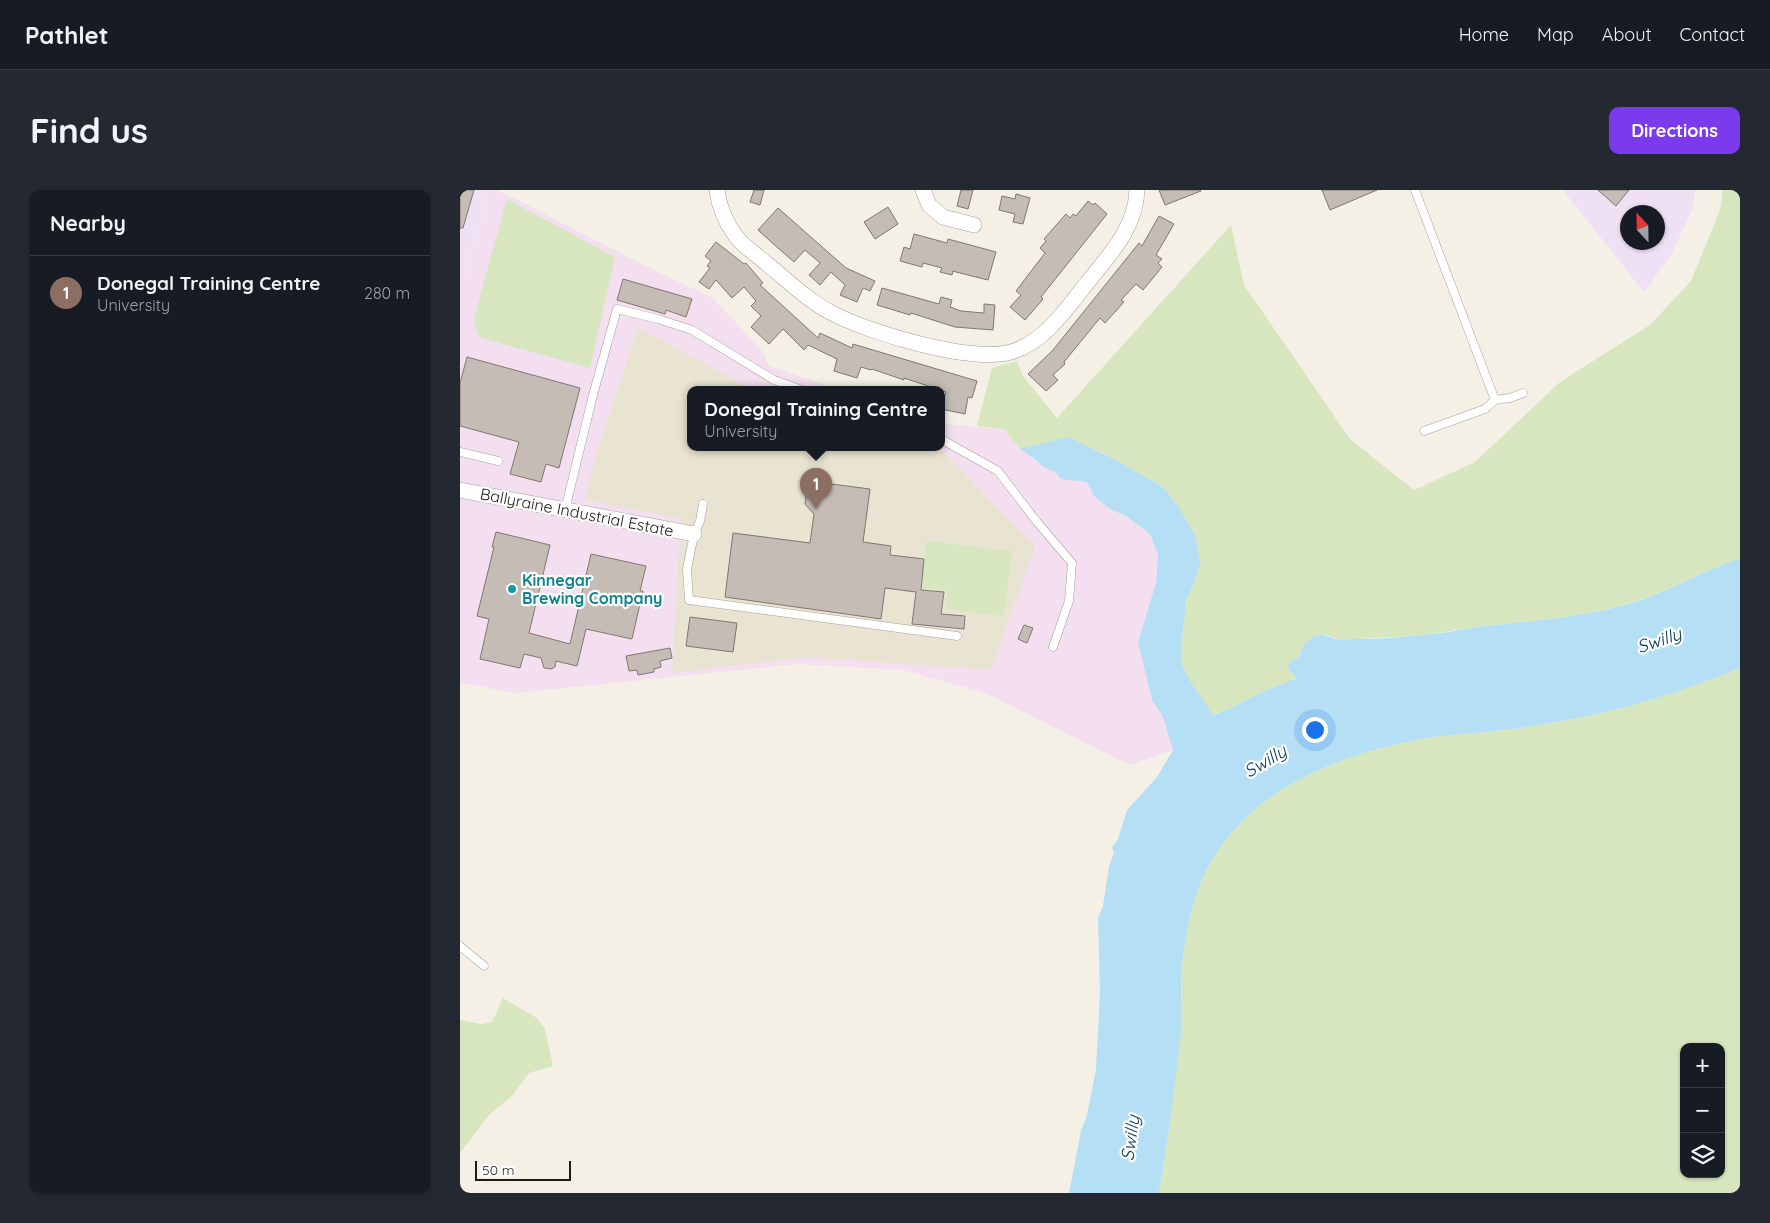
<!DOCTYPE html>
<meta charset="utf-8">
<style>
:root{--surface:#171b24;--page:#242831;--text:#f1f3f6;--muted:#9ea1a6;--line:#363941;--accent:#7c3aed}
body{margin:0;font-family:Quicksand,sans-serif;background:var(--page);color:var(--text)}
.controls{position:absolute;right:15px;bottom:15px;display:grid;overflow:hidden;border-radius:10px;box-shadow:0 1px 4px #0004}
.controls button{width:45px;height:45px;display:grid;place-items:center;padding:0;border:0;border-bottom:1px solid var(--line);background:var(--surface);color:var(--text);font:25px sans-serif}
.compass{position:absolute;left:1160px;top:15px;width:45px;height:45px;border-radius:50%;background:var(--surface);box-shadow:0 1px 4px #0004;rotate:338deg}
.scale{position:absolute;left:15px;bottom:12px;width:96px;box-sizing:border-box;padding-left:5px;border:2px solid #1d1b18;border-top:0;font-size:14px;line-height:18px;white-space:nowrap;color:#1d1b18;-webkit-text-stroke:4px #fff;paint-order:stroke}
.you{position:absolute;left:854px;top:539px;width:18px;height:18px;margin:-12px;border:4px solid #fff;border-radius:50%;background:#1a73e8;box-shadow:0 0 0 8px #1a73e833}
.badge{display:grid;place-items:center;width:32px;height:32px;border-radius:50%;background:var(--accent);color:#fff;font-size:16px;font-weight:700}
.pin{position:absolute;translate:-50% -41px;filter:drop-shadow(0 1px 2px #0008)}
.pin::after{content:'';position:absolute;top:26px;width:18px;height:15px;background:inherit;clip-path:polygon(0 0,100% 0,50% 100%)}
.popup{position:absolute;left:227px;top:196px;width:258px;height:65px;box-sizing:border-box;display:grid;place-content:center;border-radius:10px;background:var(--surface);filter:drop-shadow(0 1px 4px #0005);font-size:16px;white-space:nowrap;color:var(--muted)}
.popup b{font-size:19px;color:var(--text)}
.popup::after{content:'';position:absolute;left:50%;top:100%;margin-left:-10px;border:10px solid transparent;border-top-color:var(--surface)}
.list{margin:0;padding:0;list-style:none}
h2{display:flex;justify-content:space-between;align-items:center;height:65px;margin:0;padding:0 20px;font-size:21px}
h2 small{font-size:16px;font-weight:400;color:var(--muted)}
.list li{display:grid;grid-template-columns:32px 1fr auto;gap:15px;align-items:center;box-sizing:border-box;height:75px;padding:0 20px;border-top:1px solid var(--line)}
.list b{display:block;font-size:19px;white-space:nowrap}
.list p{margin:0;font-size:16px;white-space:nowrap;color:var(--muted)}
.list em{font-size:16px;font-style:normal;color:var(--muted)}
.icon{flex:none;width:28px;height:28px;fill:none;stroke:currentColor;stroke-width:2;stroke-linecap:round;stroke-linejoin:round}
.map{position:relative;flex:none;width:1280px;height:1003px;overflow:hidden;border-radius:10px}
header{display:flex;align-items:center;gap:30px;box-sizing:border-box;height:70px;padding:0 25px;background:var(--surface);border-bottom:1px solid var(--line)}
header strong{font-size:24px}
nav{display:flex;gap:28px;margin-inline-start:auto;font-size:18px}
.intro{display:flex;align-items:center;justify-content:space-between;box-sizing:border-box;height:120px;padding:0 30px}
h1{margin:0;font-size:35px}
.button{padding:12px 22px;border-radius:10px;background:var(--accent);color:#fff;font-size:18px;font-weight:700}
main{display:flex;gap:30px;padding:0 30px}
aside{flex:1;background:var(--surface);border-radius:10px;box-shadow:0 1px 4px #0004}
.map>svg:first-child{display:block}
.commercial{fill:#efe0f3;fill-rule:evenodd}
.industrial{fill:#f3dfef}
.built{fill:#e9e3d1}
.green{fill:#d8e6c0;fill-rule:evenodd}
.water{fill:#b4dff4}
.building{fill:#c5bdb5;stroke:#7f7770}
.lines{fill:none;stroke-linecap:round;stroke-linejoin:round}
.service-casing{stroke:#a3a096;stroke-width:9}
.minor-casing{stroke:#a3a096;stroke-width:16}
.service{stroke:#fff;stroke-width:8}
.minor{stroke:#fff;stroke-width:15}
.culture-dot{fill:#0f9aa8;stroke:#fff;stroke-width:2}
.labels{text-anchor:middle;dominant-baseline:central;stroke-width:4.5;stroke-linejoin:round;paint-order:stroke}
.street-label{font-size:16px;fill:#1d1b18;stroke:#fff}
.culture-label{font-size:16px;font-weight:bold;fill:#0d838f;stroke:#fff;text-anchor:start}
.water-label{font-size:18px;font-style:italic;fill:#074258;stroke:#fff}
</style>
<header>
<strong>Pathlet</strong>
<nav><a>Home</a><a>Map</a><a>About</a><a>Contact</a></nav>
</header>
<div class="intro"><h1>Find us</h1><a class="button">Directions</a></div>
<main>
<aside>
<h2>Nearby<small></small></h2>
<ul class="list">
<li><span class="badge" style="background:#8d6e63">1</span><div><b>Donegal Training Centre</b><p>University</p></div><em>280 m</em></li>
</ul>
</aside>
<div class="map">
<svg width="1280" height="1003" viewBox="0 0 1280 1003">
<rect width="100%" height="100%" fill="#f4f0e5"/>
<path class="commercial" d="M0 0H29L0 103Z
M1103 0H1235L1233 18 1210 67 1184 102ZM1168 22H1198V52H1168Z"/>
<path class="industrial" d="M29 0H38L188 77 253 108 303 162 309 176 380 200H231V258H481V234L544 239 560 259 576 270 583 277 594 281 601 289 627 292 634 306 650 319 666 326 690 344 698 366 696 393 678 452 692 510 703 527 713 560 670 575 528 504 443 480 338 474 56 503 0 493V103Z"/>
<path class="built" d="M178 137 293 200H231V258H480L575 357 531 480 347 467 212 483 221 329 125 310 134 272Z"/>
<path class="green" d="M1263 0H1280V368C1248 379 1218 396 1185 408 1131 427 1081 430 1025 436 1011 437 997 440 984 442 960 446 935 447 912 448 897 449 881 452 867 445L839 467 832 470 830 481 837 488 804 501 771 518 752 525 730 491 722 475 721 463 726 410 734 393 703 297 639 261 571 257 560 259 544 239 517 236 532 178 557 171 563 186 597 228 771 35 784 95 890 249 954 300 1015 272 1100 192 1190 135 1231 91 1260 20Z
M47 9 155 67 130 178 21 148 17 143 14 128Z
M466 351 552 361 544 426 485 419 487 400 461 398Z
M1280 478V1003H699C706 968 709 933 713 898 716 875 721 852 722 829 723 811 720 792 722 774 724 755 728 734 733 715 763 609 867 566 967 548 989 544 1012 544 1035 541 1059 539 1084 534 1108 530 1168 519 1224 501 1280 478ZM1224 857H1261V984H1224Z
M43 808 77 828 85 839 93 876 69 883 53 905 29 925 0 963V830L21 834 32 832Z"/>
<path class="water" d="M608 247 654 269 703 297 719 318 735 345 740 373 734 393 726 410 721 463 722 475 730 491 753 525 771 518 804 501 837 488 830 481 828 475 832 470 839 467C845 448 856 440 875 449 910 450 946 447 981 443 996 441 1010 437 1026 436 1080 430 1134 427 1186 408 1218 396 1248 379 1280 368V478C1224 501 1168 519 1108 530 1085 534 1059 539 1035 541 1012 544 989 544 967 548 867 566 763 609 733 715 728 734 724 755 722 774 720 793 722 811 722 829 721 848 718 866 716 884 711 924 706 964 699 1003H609L621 941 627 925 636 879 640 803 638 728 643 716 649 677 654 663 652 657 658 649 667 620 697 587 713 560 703 527 692 510 678 452 696 393 698 365 690 344 666 326 650 319 634 306 627 292 601 289 594 281 583 277 576 270 560 259Z"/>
<path class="building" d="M0 0H14L3 38H0Z
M294 0H304L300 15 290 12Z
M501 0H513L508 19 497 16Z
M699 0H740L741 1 705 15Z
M862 0H917L870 20Z
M1138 0H1169L1156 16Z
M556 4 570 8 563 34 553 32 555 24 539 20 542 6 555 9Z
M628 11 633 15 635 13 647 24 581 107 583 109 565 130 550 117 561 105 556 101 585 63 580 58 586 51 584 49 606 24 610 28 613 24 616 26Z
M428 17 438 34 415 49 404 32Z
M318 18 386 78 415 91 410 101 403 98 397 112 380 105 385 95 371 82 360 95 349 85 360 73 345 60 334 72 309 50 298 40Z
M699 26 714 34 696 65 702 69 698 73 702 77 683 100 676 94 661 110 664 112 645 133 640 128 604 172 605 174 593 185 598 190 586 201 568 184 593 160 679 53 682 56Z
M454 44 487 53 488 49 536 62 528 90 496 82 493 81 492 85 480 82 482 78 463 73 462 77 440 71 444 57 450 59Z
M256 52 284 74 286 73 303 93 300 95 358 148 360 143 392 158 393 154 517 191 512 208 508 207 505 224 481 219 486 202 444 188V190L412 179 411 180 401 177 397 188 374 181 377 169 348 155 344 160 323 139 309 154 291 137 301 126 291 116 296 111 284 97 272 108 256 90 249 99 239 92 250 78 247 76 251 71 245 66Z
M163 89 232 109 226 127 206 120 205 124 157 110Z
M422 98 479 114 481 107 492 110 490 117 501 121 524 123V114L535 115 533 140 495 137 451 123 450 125 417 115Z
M7 167 120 198 99 278 86 274 81 292 50 284 59 252 0 236V193Z
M348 291 410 299 403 352 431 356 430 365 464 369 461 400 484 402 481 424 505 426 504 439 452 434 456 402 425 398 421 429 265 407 273 343 350 353 354 324 345 314Z
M36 342 90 355 69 443 110 454 131 364 186 376 180 401H183L172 449 126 439 117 476 96 471 95 477 91 479 84 478 81 468 64 464 60 478 20 469 29 429 17 426 34 357H32Z
M230 427 277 433 273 462 226 456Z
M564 435 573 438 567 453 558 449Z
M210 458 212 468 200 471 201 477 194 479V482L178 485 177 480 169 481 166 466Z"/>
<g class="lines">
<g class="service-casing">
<path id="service" d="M955 0 1035 210
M964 241 1025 219 1035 210 1050 208 1063 203
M481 249 538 281 577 332 612 373 609 411 593 457
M0 262 38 271
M243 314 240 331 234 344 227 379 229 410 497 446
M105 320 133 205 157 119 198 129 232 140 314 190 342 200
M0 756 24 776"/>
</g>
<g class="minor-casing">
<path id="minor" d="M257 0C259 17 265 31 275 45 282 56 296 64 306 73 327 90 348 111 372 123 409 143 511 173 551 162 586 152 609 115 631 88 652 62 676 36 677 0
M463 0 469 15 483 27 514 35
M0 300 234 344"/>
</g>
<use href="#service" class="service"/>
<use href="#minor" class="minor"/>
</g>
<circle class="culture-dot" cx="52" cy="399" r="5"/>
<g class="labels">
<g class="street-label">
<text transform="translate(117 322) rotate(11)">Ballyraine Industrial Estate</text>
</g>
<g class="culture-label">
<text x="62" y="390">Kinnegar<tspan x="62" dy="18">Brewing Company</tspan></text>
</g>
<g class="water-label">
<text transform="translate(1199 450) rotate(-19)">Swilly</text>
<text transform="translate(805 571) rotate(-31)">Swilly</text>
<text transform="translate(670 948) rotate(-82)">Swilly</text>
</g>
</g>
</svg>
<div class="controls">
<button>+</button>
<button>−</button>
<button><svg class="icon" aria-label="layers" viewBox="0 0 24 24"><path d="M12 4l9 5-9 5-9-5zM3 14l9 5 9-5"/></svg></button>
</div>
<svg class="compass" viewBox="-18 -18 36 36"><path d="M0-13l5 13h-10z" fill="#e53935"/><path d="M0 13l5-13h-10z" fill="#9ea1a6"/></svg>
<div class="scale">50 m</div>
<div class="you"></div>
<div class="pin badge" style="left:356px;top:319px;background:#8d6e63">1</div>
<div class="popup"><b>Donegal Training Centre</b>University</div>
</div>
</main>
